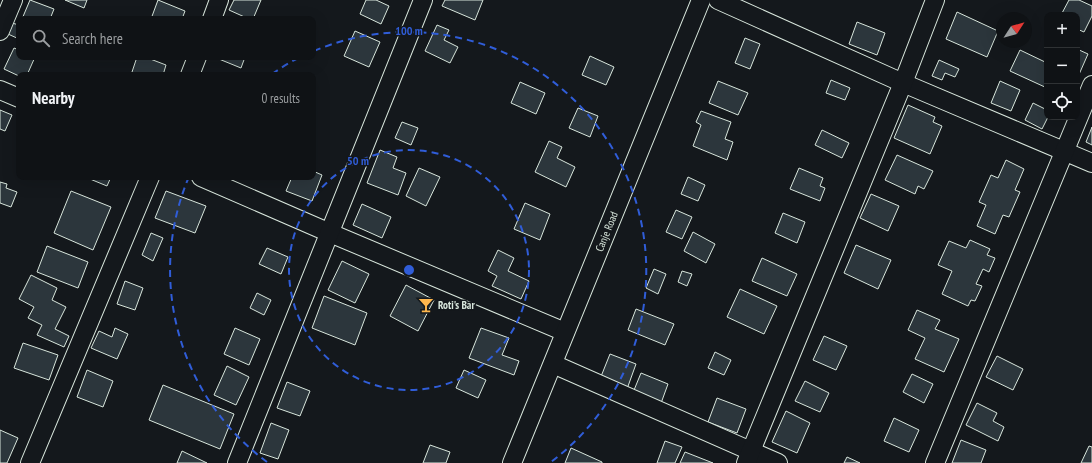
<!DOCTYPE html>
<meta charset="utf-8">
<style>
:root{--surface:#0f1215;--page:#1d2022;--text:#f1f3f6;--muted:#9b9ea0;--line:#2f3234}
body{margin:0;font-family:"PT Sans Narrow",sans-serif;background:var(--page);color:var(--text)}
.controls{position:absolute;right:12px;top:12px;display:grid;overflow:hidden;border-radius:8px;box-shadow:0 4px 16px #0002}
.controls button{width:36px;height:36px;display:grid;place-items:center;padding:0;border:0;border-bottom:1px solid var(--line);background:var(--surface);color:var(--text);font:20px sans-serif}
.compass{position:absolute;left:996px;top:12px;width:36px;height:36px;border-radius:50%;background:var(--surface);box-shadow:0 4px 16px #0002;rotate:54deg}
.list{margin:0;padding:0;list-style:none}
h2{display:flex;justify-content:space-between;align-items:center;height:52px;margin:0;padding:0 16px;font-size:17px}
h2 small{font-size:13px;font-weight:400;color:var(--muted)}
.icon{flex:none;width:22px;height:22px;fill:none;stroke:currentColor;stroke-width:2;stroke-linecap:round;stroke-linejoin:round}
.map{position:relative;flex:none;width:1092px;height:463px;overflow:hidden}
.search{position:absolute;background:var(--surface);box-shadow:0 4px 16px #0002;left:16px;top:16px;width:300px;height:44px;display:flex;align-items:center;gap:10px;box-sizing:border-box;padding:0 14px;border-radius:8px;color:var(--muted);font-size:15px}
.panel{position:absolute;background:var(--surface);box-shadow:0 4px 16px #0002;left:16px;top:72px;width:300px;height:108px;border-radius:8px}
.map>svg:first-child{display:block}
.building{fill:#2c363c;stroke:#d8e6dc}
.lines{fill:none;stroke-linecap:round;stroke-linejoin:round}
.minor-casing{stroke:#d8e6dc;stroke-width:20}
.minor{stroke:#14181c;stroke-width:18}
.ring{fill:none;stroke:#305dd8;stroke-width:2;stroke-dasharray:7 5}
.labels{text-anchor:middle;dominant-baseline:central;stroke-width:3;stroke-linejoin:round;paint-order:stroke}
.street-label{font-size:11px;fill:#d8e6dc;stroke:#14181c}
.poi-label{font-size:11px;font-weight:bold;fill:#d8e6dc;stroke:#14181c;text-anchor:start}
.centre{fill:#305dd8;stroke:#14181c;stroke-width:2}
.ring-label{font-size:12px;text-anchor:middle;font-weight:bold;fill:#305dd8;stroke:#14181c;stroke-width:3;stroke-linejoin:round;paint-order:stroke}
</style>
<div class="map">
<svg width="1092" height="463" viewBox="0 0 1092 463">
<rect width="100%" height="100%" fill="#14181c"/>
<path class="building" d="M30 0 54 9 50 19H22Z
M65 0H87L84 8Z
M158 0 185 11 182 19H151Z
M234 0H261L253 19H249L229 10Z
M366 0H376L389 6 381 24 360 14Z
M445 0H483L475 20 442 6Z
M1069 0H1079L1092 6V16L1084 32 1077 29V15H1061Z
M957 12 998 31 987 57 946 39Z
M857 22 885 33 877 55 849 44Z
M12 23 19 25V39L8 34Z
M437 25 449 30 444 40 458 47 450 63 425 51Z
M355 31 380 42 369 67 344 56Z
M745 38 760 44 750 69 735 63Z
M14 48 19 50V57H35L27 75 19 76 4 69Z
M1077 49 1088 54 1077 79Z
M1020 50 1045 62 1047 58V88L1010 71Z
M590 56 614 67 606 85 582 75Z
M137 57H145L166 65 163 75H131Z
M214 57H245L241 68Z
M939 60 959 69 955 77 945 73 942 80 932 76Z
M831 80 850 88 845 100 826 93Z
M718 81 748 93 738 115 709 103Z
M1000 81 1020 90 1011 111 991 103Z
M520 82 545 93 536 114 511 103Z
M1033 103 1047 110 1048 117 1042 129 1025 120Z
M908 105 935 117 933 122 942 126 930 154 894 138Z
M578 108 598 116 590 137 569 128Z
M0 110 12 115 5 131 0 129Z
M701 111 731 122 725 139 733 142 727 160 693 146 701 125 696 122Z
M402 122 418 128 411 145 395 138Z
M1092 127V145L1086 142Z
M822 130 849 143 842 158 815 145Z
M549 141 562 147 557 158 575 167 566 187 535 172Z
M380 150 397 157 393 168 406 173 398 195 367 183Z
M897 155 933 171 924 189 918 186 915 194 885 180Z
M1006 160 1024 169 1015 190 1020 192 1009 217 1003 215 995 234 977 226 986 205 979 202 991 175 998 178Z
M419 168 440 177 426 206 406 196Z
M799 168 823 178 820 186 825 188 820 201 790 189Z
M313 171 322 175 312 201 286 191 292 177H313Z
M91 177H111L107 186 90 179Z
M688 177 705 185 698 201 681 194Z
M0 182 7 184 6 188 17 192 11 207 0 203Z
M71 191 111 207 93 250 54 233Z
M166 191 206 206 195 233 155 218Z
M871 194 899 206 888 231 860 218Z
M525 203 550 214 540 240 514 229Z
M362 204 391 217 382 238 353 225Z
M676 210 692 217 682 239 666 232Z
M783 213 805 222 797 243 775 233Z
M693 232 715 244 706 263 684 251Z
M151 233 163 238 153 261 142 255Z
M970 240 990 249 987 255 995 258 989 272 983 269 976 284 982 286 975 301 971 300 968 306 942 294 952 271 938 265 949 241 966 248Z
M856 245 891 260 878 289 844 273Z
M47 246 88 262 78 288 37 272Z
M267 248 288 257 281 274 259 264Z
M498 250 514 258 508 271 529 281 521 299 492 286 497 276 488 271Z
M762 258 797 274 787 296 752 281Z
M342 261 369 274 355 303 328 290Z
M654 269 666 274 658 294 646 288Z
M682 271 692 274 687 286 678 282Z
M31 275 57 288 52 300 66 307 55 329 69 336 64 347 37 335 42 325 28 318 34 307 19 299Z
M125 281 143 288 135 310 117 304Z
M406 285 434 300 418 331 390 316Z
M740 289 777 306 764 334 727 317Z
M257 293 271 300 264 315 250 308Z
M324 296 367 313 355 345 312 328Z
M636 309 674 324 665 345 628 330Z
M917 310 940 320 935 329 959 339 944 372 915 359 925 338 908 330Z
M115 328 128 334 117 359 91 348 99 331 112 337Z
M235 328 260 339 249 365 224 354Z
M481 328 509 338 502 355 519 361 514 375 469 358Z
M824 336 847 346 836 370 813 360Z
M23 343 58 355 49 380 14 368Z
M715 352 731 360 724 375 708 368Z
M610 354 636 364 627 389 600 379Z
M997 356 1023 369 1013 390 986 377Z
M227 366 249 377 236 405 214 395Z
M87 370 113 381 103 407 77 397Z
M464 370 486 380 478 398 456 388Z
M641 373 668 384 660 406 632 395Z
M912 374 933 384 924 403 903 392Z
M805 381 829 393 820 412 795 401Z
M287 382 310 391 300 416 277 408Z
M163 385 234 414 220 449 149 420Z
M717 398 746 409 737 433 708 422Z
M977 403 997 413 993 421 1004 427 998 441 966 425Z
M786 411 810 423 797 453 772 442Z
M894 418 919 430 909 452 884 441Z
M271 423 289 430 278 459 260 453Z
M0 430 18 438 7 463H0Z
M961 440 986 450 981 463H952Z
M665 441 682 447 675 463H657Z
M430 445 450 452 446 463H423Z
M1089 446 1092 447V463H1081Z
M571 448 602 462V463H565Z
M182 451 207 463H177Z
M685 452 713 463H680Z
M847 457 860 463H844Z"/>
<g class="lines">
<g class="minor-casing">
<g id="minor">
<path d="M718 0 903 83 1092 163"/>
<path d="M212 19 219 0"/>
<path d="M0 31 13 0"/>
<path d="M190 75 197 57"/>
<path d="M0 90 19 98"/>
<path d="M201 177 330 233 565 332"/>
<path d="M553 364 778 463"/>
<path d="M30 463 150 177"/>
<path d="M237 463 423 0"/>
<path id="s1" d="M512 463 701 0"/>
<path d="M746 463 903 83 935 0"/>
<path d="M935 463 1092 85"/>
</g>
</g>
<use href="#minor" class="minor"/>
</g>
<g class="ring">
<circle cx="409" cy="270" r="120"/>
<path d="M267 462A239 239 0 0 1 188 179M272 74A239 239 0 0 1 300 57M314 51A239 239 0 0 1 551 462"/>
</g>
<defs>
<g id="bar-bare" transform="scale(1.2)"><path d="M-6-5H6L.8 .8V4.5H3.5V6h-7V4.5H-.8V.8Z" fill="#ffb74d" stroke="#14181c" stroke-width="2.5" paint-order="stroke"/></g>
</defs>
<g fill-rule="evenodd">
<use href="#bar-bare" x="426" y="305"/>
</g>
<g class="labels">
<g class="street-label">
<text stroke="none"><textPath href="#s1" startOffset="250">Canje Road</textPath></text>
</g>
<g class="poi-label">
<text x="438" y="305">Roti's Bar</text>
</g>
</g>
<circle cx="409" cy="270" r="6" class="centre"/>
<g class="ring-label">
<text x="409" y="35">100 m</text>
<text x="358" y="165">50 m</text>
</g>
</svg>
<div class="controls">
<button>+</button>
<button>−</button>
<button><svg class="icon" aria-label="locate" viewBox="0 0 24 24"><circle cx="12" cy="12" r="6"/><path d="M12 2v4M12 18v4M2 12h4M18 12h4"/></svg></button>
</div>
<svg class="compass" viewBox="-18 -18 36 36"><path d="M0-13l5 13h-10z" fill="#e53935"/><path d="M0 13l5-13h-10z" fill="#9b9ea0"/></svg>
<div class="search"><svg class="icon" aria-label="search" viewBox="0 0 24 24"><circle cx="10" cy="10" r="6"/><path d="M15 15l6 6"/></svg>Search here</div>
<section class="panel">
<h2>Nearby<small>0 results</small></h2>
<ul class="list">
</ul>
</section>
</div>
